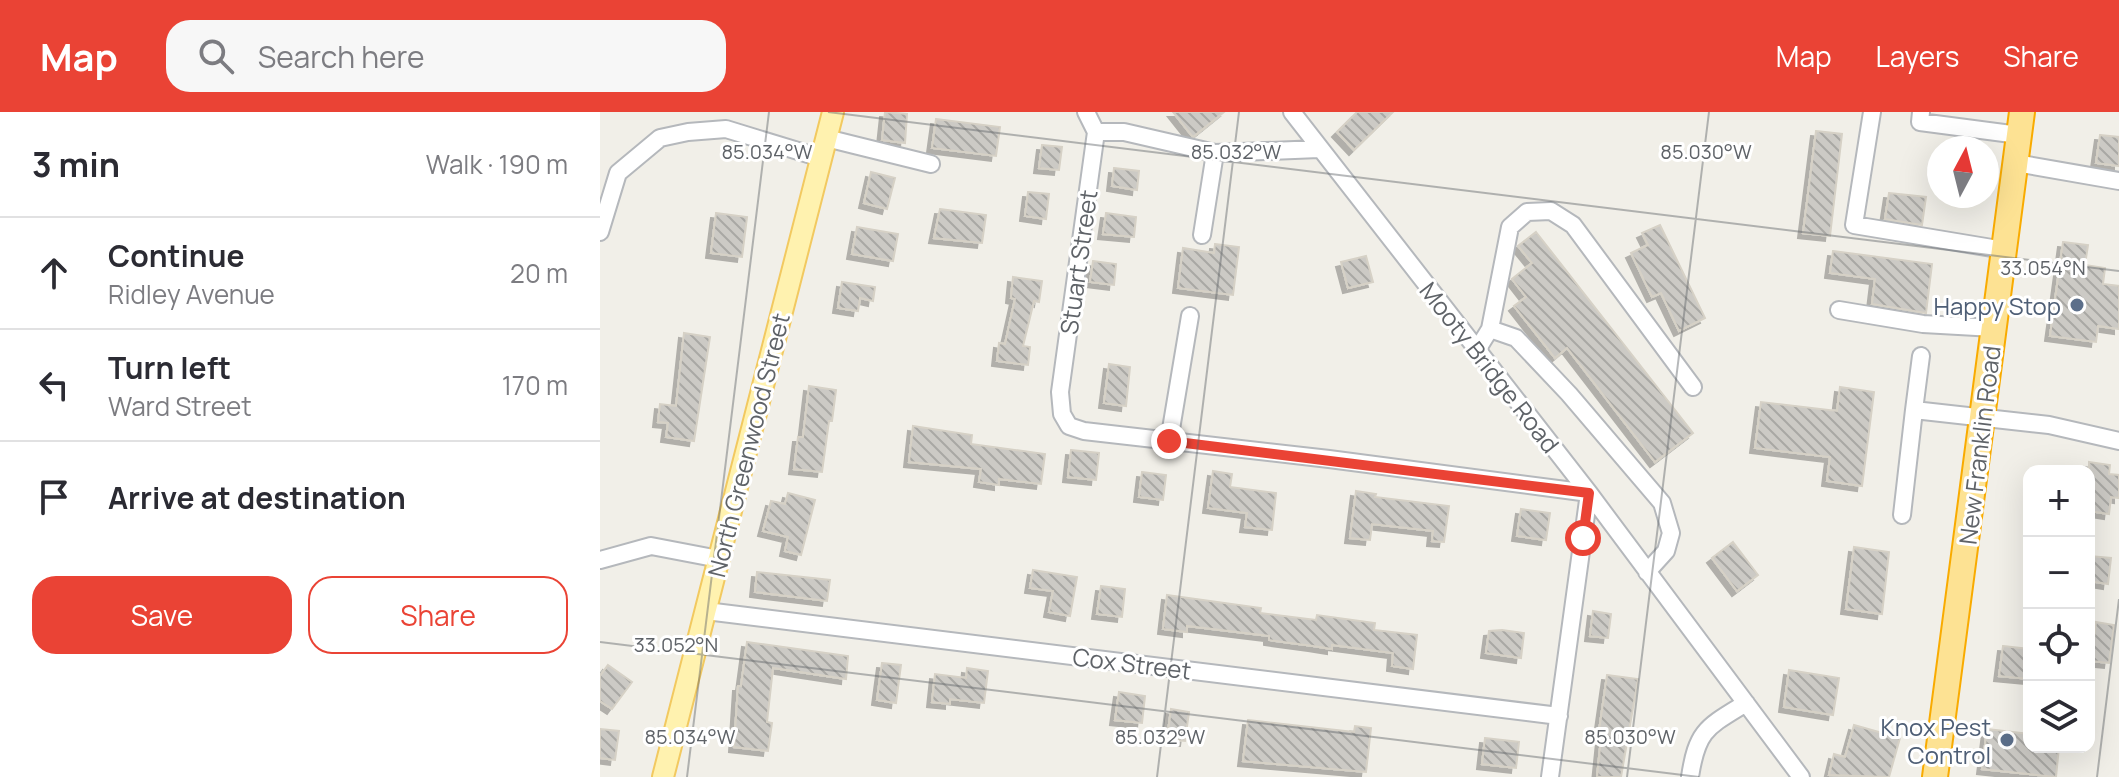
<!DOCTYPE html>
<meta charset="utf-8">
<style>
:root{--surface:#fff;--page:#f7f7f7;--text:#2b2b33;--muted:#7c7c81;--line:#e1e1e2;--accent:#ea4335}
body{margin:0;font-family:Manrope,sans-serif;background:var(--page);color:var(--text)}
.controls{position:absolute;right:24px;bottom:24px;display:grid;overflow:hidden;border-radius:16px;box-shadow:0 8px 32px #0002}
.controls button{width:72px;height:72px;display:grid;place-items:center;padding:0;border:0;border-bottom:2px solid var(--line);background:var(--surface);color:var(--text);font:40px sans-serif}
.compass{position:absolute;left:1327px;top:24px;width:72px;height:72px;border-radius:50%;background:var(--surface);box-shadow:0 8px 32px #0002;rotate:7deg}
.stop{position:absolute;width:24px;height:24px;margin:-18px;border:6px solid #ea4335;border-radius:50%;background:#fff}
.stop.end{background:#ea4335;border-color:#fff;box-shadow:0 2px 8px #0008}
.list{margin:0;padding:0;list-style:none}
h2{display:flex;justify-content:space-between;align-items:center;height:104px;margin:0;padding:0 32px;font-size:34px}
h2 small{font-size:26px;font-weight:400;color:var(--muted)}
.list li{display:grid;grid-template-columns:52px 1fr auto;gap:24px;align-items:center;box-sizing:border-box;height:112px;padding:0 32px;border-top:2px solid var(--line)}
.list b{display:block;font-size:30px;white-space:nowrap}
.list p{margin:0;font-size:26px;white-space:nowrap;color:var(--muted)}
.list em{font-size:26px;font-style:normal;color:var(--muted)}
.actions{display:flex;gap:16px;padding:24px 32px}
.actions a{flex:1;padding:18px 0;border:2px solid var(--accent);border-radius:24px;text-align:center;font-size:28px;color:var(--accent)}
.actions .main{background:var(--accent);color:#fff}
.icon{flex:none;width:44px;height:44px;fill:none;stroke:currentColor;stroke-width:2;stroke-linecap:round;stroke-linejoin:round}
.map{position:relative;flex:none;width:1519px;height:665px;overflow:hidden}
header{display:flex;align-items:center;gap:48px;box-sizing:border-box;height:112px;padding:0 40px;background:var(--accent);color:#fff}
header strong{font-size:38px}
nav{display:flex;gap:44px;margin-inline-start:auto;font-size:28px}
.search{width:560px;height:72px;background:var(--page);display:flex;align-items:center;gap:20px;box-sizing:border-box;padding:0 28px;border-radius:24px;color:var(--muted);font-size:30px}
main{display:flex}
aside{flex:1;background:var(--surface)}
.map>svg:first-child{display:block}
.building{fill:url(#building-back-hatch);stroke:#d6d1c6;stroke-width:2;filter:url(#shadow)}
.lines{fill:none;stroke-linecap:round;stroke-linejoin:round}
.minor-casing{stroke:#b5b8bc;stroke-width:20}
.major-casing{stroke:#f2c960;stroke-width:24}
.highway-casing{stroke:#f9ab00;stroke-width:28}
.minor{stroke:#fff;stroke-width:16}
.major{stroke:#fff2af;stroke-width:20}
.highway{stroke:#fde293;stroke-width:24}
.route{stroke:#ea4335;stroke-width:10}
.ticks{fill:none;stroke:#5f6368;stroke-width:2;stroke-opacity:0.45}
.service-dot{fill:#5c6f8a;stroke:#fff;stroke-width:3}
.labels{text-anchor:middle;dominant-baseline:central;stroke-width:6;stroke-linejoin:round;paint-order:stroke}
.street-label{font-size:24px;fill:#5f6368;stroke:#fff}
.service-label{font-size:24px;fill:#4e5e75;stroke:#fff;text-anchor:end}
.ticks-label{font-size:20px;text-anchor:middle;fill:#5f6368;stroke:#fff;stroke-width:6;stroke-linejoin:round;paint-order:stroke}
</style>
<header>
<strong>Map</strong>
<div class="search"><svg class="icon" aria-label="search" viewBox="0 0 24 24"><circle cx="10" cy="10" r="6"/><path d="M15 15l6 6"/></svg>Search here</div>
<nav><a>Map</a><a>Layers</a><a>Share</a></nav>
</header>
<main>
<aside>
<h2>3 min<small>Walk · 190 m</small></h2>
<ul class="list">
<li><svg class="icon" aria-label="ahead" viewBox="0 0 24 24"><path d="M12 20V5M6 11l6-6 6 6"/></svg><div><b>Continue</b><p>Ridley Avenue</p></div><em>20 m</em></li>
<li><svg class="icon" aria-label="left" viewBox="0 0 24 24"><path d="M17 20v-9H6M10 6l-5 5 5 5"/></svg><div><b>Turn left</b><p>Ward Street</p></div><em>170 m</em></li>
<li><svg class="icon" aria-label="arrive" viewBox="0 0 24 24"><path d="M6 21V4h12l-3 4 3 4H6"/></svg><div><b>Arrive at destination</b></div></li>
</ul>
<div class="actions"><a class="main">Save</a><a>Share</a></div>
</aside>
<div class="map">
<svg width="1519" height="665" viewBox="0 0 1519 665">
<defs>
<pattern id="building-back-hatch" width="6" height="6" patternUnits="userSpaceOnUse" patternTransform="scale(2)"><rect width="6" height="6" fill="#cccac5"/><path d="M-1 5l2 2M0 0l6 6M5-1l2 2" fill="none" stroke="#a9a8a4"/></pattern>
<filter id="shadow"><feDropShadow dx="-5" dy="5" stdDeviation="0" flood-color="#0004"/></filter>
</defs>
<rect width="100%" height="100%" fill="#f1efe8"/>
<path class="building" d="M285 0 307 2 305 31 282 28Z
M573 0H624L593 25Z
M757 0H793L754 38 737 20Z
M336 7 400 15 396 44 332 36Z
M1216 19 1242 22 1230 124 1203 121Z
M1500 23 1519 25V54L1496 51Z
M442 33 462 35 459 58 439 56Z
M514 56 539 59 537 78 512 74Z
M271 60 295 66 287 97 264 91Z
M428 80 449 82 446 107 425 104Z
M1289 81 1326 85 1322 113 1285 107Z
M340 97 386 103 382 131 334 126Z
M116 101 147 105 142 145 111 141Z
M506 101 536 105 534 125 503 122Z
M1060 113 1105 206 1079 219 1061 181 1052 185 1031 141 1048 133 1042 121Z
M257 115 298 122 293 149 252 142Z
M936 120 1093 321 1055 350 967 236 955 246 914 194 926 185 912 167 932 151 918 134Z
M1463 130 1488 133 1485 153 1505 156 1503 172 1519 174V217L1498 214 1496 230 1450 224Z
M615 132 639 135 633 183 578 176 583 136 614 141Z
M1233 139 1332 152 1326 201 1272 192 1275 167 1230 161Z
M766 144 773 170 748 176 741 150Z
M493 149 516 152 514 173 490 170Z
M413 165 442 169 439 190 434 189 423 234 430 235 428 253 397 249 399 231 405 232 415 187 411 186Z
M242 170 275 175 273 189 260 186 258 199 238 196Z
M84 221 110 225 94 329 66 325 68 311 58 310 60 292 76 294Z
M509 252 530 255 526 294 504 291Z
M209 274 236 278 232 309H229L222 360 194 357 198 325H203Z
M1240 275 1274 280 1262 374 1227 369 1230 345 1155 336 1161 290 1237 299Z
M313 314 372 323 371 332 445 342 441 372 399 367V373L379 370 381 357 309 350Z
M471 338 499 341 496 368 468 365Z
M1489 350 1510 353 1509 362 1519 363V386L1511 385 1509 402 1489 399Z
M613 359 632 362 630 375 676 381 672 418 645 415 647 401 608 396Z
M542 360 566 363 563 388 539 385Z
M756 379 776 382 775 385 849 394 844 430 832 429 833 419 772 412 770 428 750 426Z
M188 381 215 388 201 443 185 439 188 425 163 419 171 389 185 392Z
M921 397 950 401 946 428 917 424Z
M1133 430 1158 463 1137 479 1112 446Z
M1254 435 1289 440 1282 502 1246 497Z
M1489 444 1511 446 1508 472 1489 469Z
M433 458 477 465 470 504 449 500 453 479 430 476Z
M157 460 230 468 227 489 155 480Z
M501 474 525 477 522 505 497 502Z
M567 483 661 496 660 501 716 508 717 503 775 511 774 518 817 523 813 557 792 554 793 541 732 533V537L713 534 669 528V524L587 514V520L563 517Z
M993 499 1011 502 1008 526 990 524Z
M1496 510 1514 513 1509 551 1491 549Z
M902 518 924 521 921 546 886 541 889 519Z
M147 530 248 544 246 567 173 556 167 610 172 611 168 639 134 635 138 574H141Z
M1403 534 1429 537V567L1399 564Z
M282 551 301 553 296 591 277 588Z
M8 553 32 570 12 597 0 589V564Z
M367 556 388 559 384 591 350 587V592L332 590 335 562 366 566Z
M1189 558 1239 566 1233 603 1184 595Z
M1007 563 1038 567 1021 665H997L1001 626H998Z
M519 580 545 584 542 611 515 608Z
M571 597 589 600 585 629 567 627Z
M648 608 754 620 755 614 771 616 766 660 643 649Z
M1254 613 1300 626 1289 665 1229 663 1234 642 1245 645Z
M0 617 19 619 15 648 0 646Z
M1387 617 1429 622V635H1459L1456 665 1382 657Z
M885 626 919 630 916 656 882 652Z"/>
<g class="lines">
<g class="minor-casing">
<path id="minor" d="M486 0 496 20
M692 0 989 381 1201 665
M1272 0 1254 113 1404 138
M1321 0 1320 10 1419 23
M496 20 460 280 462 302 469 314 484 319 729 347 989 381 950 665
M496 20H524L615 41 719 37
M226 26 331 52
M1416 51 1519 69
M0 120 18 61 60 26 88 20 126 17 221 46
M602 123 615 41
M1239 198 1323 212 1394 216
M890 217 916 226 969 282 1062 391 1071 421 1066 439 1047 460
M877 238 890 217 910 115 927 100 951 99 973 113 1093 275
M1321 244 1314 298 1449 313 1519 329
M569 329 590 204
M1302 403 1314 298
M0 448 51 434 119 447
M106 499 959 604
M1090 665C1097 618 1107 615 1146 591"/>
</g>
<g class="major-casing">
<path id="major" d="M63 665 233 0"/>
</g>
<g class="highway-casing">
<path id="highway" d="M1335 665 1422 0"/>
</g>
<use href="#minor" class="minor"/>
<use href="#major" class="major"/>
<use href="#highway" class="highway"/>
</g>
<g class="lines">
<path class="route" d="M569 329 989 381 983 426"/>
</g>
<path class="ticks" d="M228 0 1519 159M0 530 1099 665M87 665 169 0M557 665 639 0M1027 665 1109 0M1497 665 1519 487"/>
<g class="service-dot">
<circle cx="1477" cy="193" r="8"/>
<circle cx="1407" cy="628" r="8"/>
</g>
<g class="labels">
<g class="street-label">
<text transform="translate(478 150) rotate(-82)">Stuart Street</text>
<text transform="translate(890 255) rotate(52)">Mooty Bridge Road</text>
<text transform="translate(148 333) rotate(-76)">North Greenwood Street</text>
<text transform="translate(1379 333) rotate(-83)">New Franklin Road</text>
<text transform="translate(532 551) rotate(7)">Cox Street</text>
</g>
<g class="service-label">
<text x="1461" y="193">Happy Stop</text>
<text x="1391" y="614">Knox Pest<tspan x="1391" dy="28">Control</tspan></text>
</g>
</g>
<g class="ticks-label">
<text x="167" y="47">85.034°W</text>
<text x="636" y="47">85.032°W</text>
<text x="1106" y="47">85.030°W</text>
<text x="1443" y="163">33.054°N</text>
<text x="76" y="540">33.052°N</text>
<text x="90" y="632">85.034°W</text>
<text x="560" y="632">85.032°W</text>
<text x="1030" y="632">85.030°W</text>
</g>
</svg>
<div class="controls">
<button>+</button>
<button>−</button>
<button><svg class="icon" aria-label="locate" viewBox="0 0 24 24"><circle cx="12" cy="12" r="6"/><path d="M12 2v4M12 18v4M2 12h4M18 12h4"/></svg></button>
<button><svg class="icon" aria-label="layers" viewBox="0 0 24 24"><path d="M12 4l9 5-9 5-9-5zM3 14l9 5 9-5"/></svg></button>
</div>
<svg class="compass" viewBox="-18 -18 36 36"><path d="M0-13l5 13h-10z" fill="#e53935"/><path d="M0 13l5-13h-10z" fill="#7c7c81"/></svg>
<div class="stop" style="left:983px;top:426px"></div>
<div class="stop end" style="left:569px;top:329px"></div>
</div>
</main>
